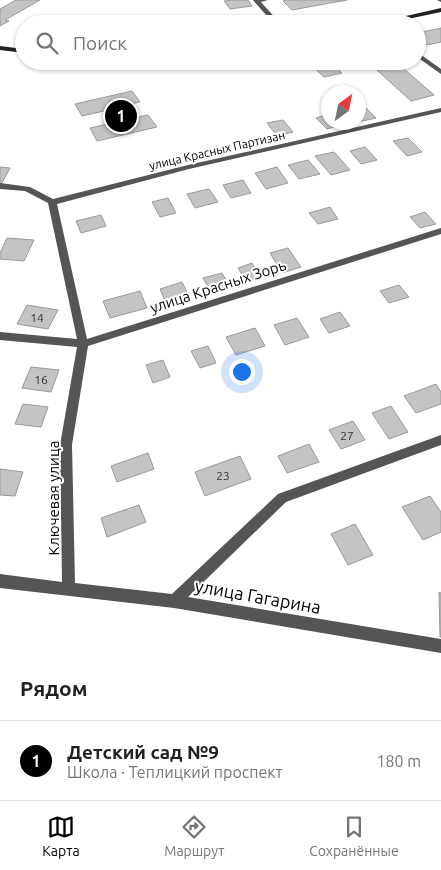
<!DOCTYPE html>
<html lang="ru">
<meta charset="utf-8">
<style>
:root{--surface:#fff;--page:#f6f6f6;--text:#202124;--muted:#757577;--line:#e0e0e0;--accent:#000}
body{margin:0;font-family:Ubuntu,sans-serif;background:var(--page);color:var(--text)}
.compass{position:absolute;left:321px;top:85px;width:45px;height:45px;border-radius:50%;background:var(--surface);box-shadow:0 1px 4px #0004;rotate:33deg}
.you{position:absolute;left:241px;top:371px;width:18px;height:18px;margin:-12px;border:4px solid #fff;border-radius:50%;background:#1a73e8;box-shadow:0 0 0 8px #1a73e833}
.badge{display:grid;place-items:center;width:32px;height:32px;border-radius:50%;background:var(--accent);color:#fff;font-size:16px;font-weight:700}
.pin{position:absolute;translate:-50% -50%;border:2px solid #fff;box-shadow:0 1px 5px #0006}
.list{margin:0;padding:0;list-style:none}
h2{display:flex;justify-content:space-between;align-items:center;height:65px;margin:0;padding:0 20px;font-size:21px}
h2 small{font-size:16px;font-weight:400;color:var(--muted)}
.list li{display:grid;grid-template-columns:32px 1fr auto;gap:15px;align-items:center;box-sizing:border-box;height:80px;padding:0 20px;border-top:1px solid var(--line)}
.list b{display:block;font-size:19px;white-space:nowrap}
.list p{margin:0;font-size:16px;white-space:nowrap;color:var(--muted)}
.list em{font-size:16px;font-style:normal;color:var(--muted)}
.icon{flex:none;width:28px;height:28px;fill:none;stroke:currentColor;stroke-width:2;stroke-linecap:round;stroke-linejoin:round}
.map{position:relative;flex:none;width:441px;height:655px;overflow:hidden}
.search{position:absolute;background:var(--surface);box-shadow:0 1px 4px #0004;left:15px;right:15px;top:15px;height:55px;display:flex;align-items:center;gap:12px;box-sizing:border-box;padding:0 18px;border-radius:28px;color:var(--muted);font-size:19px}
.sheet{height:145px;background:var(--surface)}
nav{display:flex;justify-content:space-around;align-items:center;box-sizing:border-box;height:70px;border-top:1px solid var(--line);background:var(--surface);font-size:14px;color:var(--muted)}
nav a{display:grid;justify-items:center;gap:2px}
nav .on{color:var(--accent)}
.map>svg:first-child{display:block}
.building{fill:#c4c4c4;stroke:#999}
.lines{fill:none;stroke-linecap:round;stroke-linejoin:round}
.service{fill:#555;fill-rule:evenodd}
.minor{fill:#555;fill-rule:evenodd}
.secondary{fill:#222;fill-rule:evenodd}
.labels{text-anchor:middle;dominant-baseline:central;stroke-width:4;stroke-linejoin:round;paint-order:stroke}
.far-street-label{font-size:12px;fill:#000;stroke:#fff}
.number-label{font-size:12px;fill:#313131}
.street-label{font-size:15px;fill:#000;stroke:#fff}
.near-street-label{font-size:18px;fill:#000;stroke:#fff}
</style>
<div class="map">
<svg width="441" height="655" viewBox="0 0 441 655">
<rect width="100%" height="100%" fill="#fff"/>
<path class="building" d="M16 0H40L5 20 9 21 0 26V9Z
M234 0H248L252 6 230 9 224 1Z
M347 0 292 10 283 1 286 0Z
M441 28V42L427 45 417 37V33Z
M312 61H329L342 73 324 77 308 62Z
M367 61H395L434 95 411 101Z
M132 91 140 102 121 106 129 119 148 115 157 127 97 141 90 128 112 123 104 111 82 116 75 104Z
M363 105 376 118 358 122V106Z
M328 114V122H340L342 125 327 129 316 118Z
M283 120 293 132 277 136 267 123Z
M408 138 422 152 407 156 393 141Z
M365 147 377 160 361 164 350 151Z
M334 152 350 170 331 175 315 156Z
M308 160 320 174 299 179 288 165Z
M0 167 10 168 1 185H0Z
M277 167 288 183 266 189 255 173Z
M243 180 251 193 231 198 223 185Z
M209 189 218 202 195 208 187 194Z
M168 198 176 213 160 217 152 202Z
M330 207 338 219 318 224 309 213Z
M425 212 436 224 420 228 410 217Z
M101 215 106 226 81 233 76 221Z
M7 238 34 240 24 261 0 259V253Z
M288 248 301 267 282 273 270 253Z
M252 263 260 277 246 281 238 268Z
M222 273 230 286 211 292 203 278Z
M182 282 188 294 165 301 160 289Z
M399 285 409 297 389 303 380 291Z
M140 291 147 308 110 318 103 301Z
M27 305 58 310 48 329 17 324Z
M340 312 350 326 329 333 320 319Z
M297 318 309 337 285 345 274 325Z
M255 328 265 346 236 355 226 337Z
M208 346 216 363 200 368 191 351Z
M163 360 170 377 153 383 146 365Z
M31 367 59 370 51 392 22 388Z
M436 384 441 392V404L416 413 404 396Z
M23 404 48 407 41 427 15 424Z
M391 406 408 432 389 439 372 413Z
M353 421 365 440 341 449 329 430Z
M309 444 319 462 287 473 278 456Z
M148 453 154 469 117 482 111 466Z
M240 456 251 479 205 496 195 472Z
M0 469 23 472 15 496 0 495Z
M430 496 441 512V532L423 540 402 507Z
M139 505 146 522 107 537 101 518Z
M355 524 373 555 348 565 331 534Z
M439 592 441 593V637H440Z"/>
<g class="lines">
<path class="service" d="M260 0H268L257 3 255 2Z
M437 0H441V2Z"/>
<path class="minor" d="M253 0H259L281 24H274Z
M417 52 441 69V74L417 57Z
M441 108V112L189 169 57 204 87 339 441 228V234L88 346 72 445 75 583 172 594 278 494 441 435V445L286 502 188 597 441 639V653L174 608 0 588V574L62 582 60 445 77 347 0 340V332L77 339 48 203 25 191 0 189V183L30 187 53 199 188 165Z"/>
<path class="secondary" d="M441 8V12L384 24H371Z
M0 46 24 49V53L0 50Z
M108 61H190L173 66 111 63Z"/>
</g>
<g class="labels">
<g class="far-street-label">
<text transform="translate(217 150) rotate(-13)">улица Красных Партизан</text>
</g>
<g class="number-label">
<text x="37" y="317">14</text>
<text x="41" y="379">16</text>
<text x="347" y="435">27</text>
<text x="223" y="475">23</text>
</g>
<g class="street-label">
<text transform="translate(218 286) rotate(-18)">улица Красных Зорь</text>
<text transform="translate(53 498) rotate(-90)">Ключевая улица</text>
</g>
<g class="near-street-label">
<text transform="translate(258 596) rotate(10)">улица Гагарина</text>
</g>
</g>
</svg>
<svg class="compass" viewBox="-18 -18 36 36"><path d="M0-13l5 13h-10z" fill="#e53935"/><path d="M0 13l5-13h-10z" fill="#757577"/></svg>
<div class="you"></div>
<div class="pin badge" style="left:121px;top:116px">1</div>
<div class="search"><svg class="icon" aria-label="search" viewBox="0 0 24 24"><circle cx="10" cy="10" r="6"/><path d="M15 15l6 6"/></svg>Поиск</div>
</div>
<section class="sheet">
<h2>Рядом<small></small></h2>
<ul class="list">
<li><span class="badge">1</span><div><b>Детский сад №9</b><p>Школа · Теплицкий проспект</p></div><em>180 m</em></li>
</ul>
</section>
<nav>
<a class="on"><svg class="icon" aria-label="map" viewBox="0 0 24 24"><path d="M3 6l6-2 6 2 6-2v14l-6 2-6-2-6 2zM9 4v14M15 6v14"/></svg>Карта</a>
<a><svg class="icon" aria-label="directions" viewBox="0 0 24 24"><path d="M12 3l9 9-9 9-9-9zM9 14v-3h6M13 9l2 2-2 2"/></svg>Маршрут</a>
<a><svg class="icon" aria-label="saved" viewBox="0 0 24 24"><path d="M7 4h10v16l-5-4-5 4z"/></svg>Сохранённые</a>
</nav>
